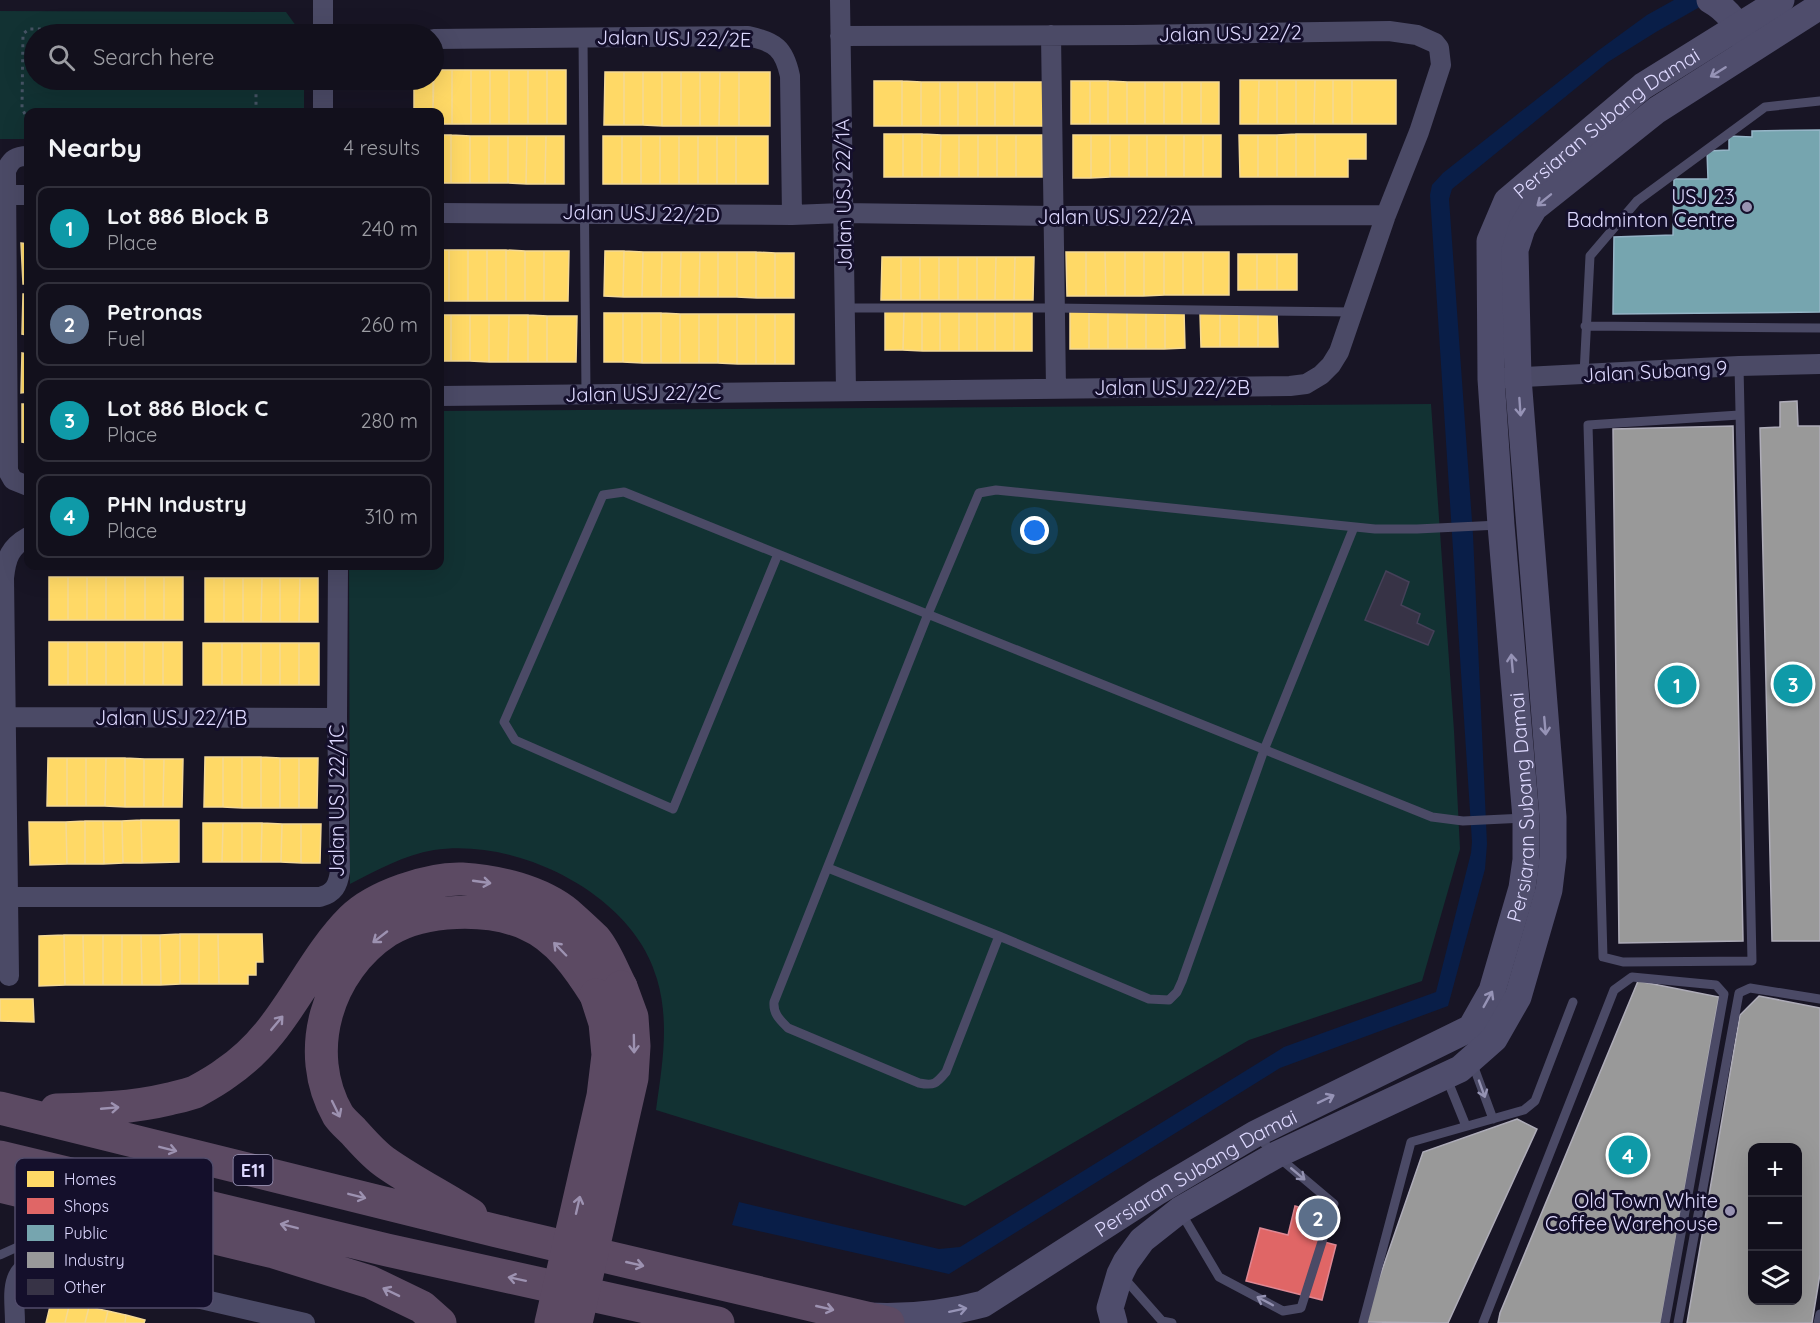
<!DOCTYPE html>
<meta charset="utf-8">
<style>
:root{--surface:#12101c;--page:#1b1925;--text:#f1f3f6;--muted:#9c9da3;--line:#31303b;--accent:#7c3aed}
body{margin:0;font-family:Quicksand,sans-serif;background:var(--page);color:var(--text)}
.controls{position:absolute;right:18px;bottom:18px;display:grid;overflow:hidden;border-radius:12px;box-shadow:0 6px 24px #0002}
.controls button{width:54px;height:54px;display:grid;place-items:center;padding:0;border:0;border-bottom:2px solid var(--line);background:var(--surface);color:var(--text);font:30px sans-serif}
.you{position:absolute;left:1035px;top:531px;width:21px;height:21px;margin:-15px;border:4px solid #fff;border-radius:50%;background:#1a73e8;box-shadow:0 0 0 9px #1a73e833}
.badge{display:grid;place-items:center;width:39px;height:39px;border-radius:50%;background:var(--accent);color:#fff;font-size:20px;font-weight:700}
.pin{position:absolute;translate:-50% -50%;border:3px solid #fff;box-shadow:0 2px 6px #0006}
.list{margin:0;padding:0;list-style:none}
h2{display:flex;justify-content:space-between;align-items:center;height:78px;margin:0;padding:0 24px;font-size:26px}
h2 small{font-size:20px;font-weight:400;color:var(--muted)}
.list li{display:grid;grid-template-columns:39px 1fr auto;gap:18px;align-items:center;box-sizing:border-box;height:84px;margin:0 12px 12px;padding:0 12px;border:2px solid var(--line);border-radius:12px}
.list b{display:block;font-size:22px;white-space:nowrap}
.list p{margin:0;font-size:20px;white-space:nowrap;color:var(--muted)}
.list em{font-size:20px;font-style:normal;color:var(--muted)}
.icon{flex:none;width:33px;height:33px;fill:none;stroke:currentColor;stroke-width:2;stroke-linecap:round;stroke-linejoin:round}
.map{position:relative;flex:none;width:1820px;height:1323px;overflow:hidden}
.search{position:absolute;background:var(--surface);box-shadow:0 6px 24px #0002;left:24px;top:24px;width:420px;height:66px;display:flex;align-items:center;gap:15px;box-sizing:border-box;padding:0 21px;border-radius:33px;color:var(--muted);font-size:22px}
.panel{position:absolute;background:var(--surface);box-shadow:0 6px 24px #0002;left:24px;top:108px;width:420px;height:462px;border-radius:12px}
.map>svg:first-child{display:block}
.green{fill:#123233}
.water{fill:#091e48}
.homes{fill:#ffd966;stroke:#f5d994;stroke-width:1.5}
.shops{fill:#e06666;stroke:#df8894;stroke-width:1.5}
.public{fill:#76a5af;stroke:#95b5c7;stroke-width:1.5}
.industry{fill:#999;stroke:#aeacb8;stroke-width:1.5;fill-rule:evenodd}
.building{fill:#373346;stroke:#454058;stroke-width:1.5}
.lines{fill:none;stroke-linecap:round;stroke-linejoin:round}
.path{stroke:#465465;stroke-width:3;stroke-dasharray:3 4.5;stroke-linecap:butt}
.lane{stroke:#4b4a66;stroke-width:9}
.street{stroke:#4b4a66;stroke-width:20}
.secondary{stroke:#4f4d6c;stroke-width:27}
.highway{stroke:#5c4a63;stroke-width:33}
.highway-bridge{stroke:#5c4a63;stroke-width:33}
.oneway{stroke:#9693b6}
.oneway2{stroke:#9d92b1}
.oneway3{stroke:#9492b2}
.poi-dot{fill:#9994b3;stroke:#140f2b;stroke-width:2}
.labels{text-anchor:middle;dominant-baseline:central;stroke-width:6;stroke-linejoin:round;paint-order:stroke}
.shield{fill:#140f2b;stroke:#a19cbf;stroke-width:1.5}
.shield-label{font-size:18px;font-weight:bold;fill:#ded9ff}
.street-label{font-size:20px;fill:#ded9ff;stroke:#140f2b}
.poi-label{font-size:20px;fill:#ded9ff;stroke:#140f2b;text-anchor:end}
.key{fill:#140f2b;stroke:#514c6b;stroke-width:1.5}
.key-label{font-size:16px;fill:#ded9ff}
</style>
<div class="map">
<svg width="1820" height="1323" viewBox="0 0 1820 1323">
<rect width="100%" height="100%" fill="#181525"/>
<path class="green" d="M0 11 286 12 302 34H34V80H304V112H28V139H0Z
M1431 404 1454 731 1460 849 1422 981 1249 1040 965 1206 656 1110C662 1066 670 1023 657 979 634 895 518 837 434 850 404 855 377 870 350 884L349 566H440V411Z"/>
<path class="water" d="M1674 0H1712L1656 32 1608 62 1452 189 1449 199 1473 535 1487 844 1485 869 1448 1006 1280 1068 949 1274 732 1225 739 1202 939 1249 960 1247 1284 1047 1436 992 1471 853 1472 842 1430 195 1432 185 1443 173 1599 50 1647 15Z"/>
<path class="homes" d="M365 26H385V34H365Z
M434 70H452V124H440V112H433Z
M452 70H471V124H452Z
M471 70H490V124H471Z
M490 70H509V124H490Z
M509 70H528V124H509Z
M528 70H547V124H528Z
M547 70H566V124H547Z
M605 72H624V125H604Z
M624 72H643V125H624Z
M643 72H662V126L643 125Z
M662 72H681V126H662Z
M681 72H700V126H681Z
M700 72H720L719 126H700Z
M720 72H739V126H719Z
M739 72H770V126H739Z
M414 80H433V112H414Z
M1240 80H1259L1258 124H1240Z
M1259 80H1277V124H1258Z
M1277 80H1296V124H1277Z
M1296 80H1315L1314 124H1296Z
M1315 80H1333V124H1314Z
M1333 80H1352V124H1333Z
M1352 80H1396V124H1352Z
M874 81H902V126H874Z
M902 81 921 82V126H902Z
M1071 81H1090V124H1071Z
M1090 81H1108V124H1090Z
M1108 81 1127 82V124H1108Z
M921 82H940V126H921Z
M940 82H958V126H940Z
M958 82H977V126H958Z
M977 82H995V126H977Z
M995 82H1014V126H995Z
M1014 82H1043V126H1014Z
M1127 82H1145V124H1127Z
M1145 82H1164V124H1145Z
M1164 82H1182V124H1164Z
M1182 82H1201V124H1182Z
M1201 82H1219V124H1201Z
M884 134H903V177H884Z
M903 134H922V177H903Z
M922 134 941 135 940 177H922Z
M1296 134H1315V177H1296Z
M1296 134V177H1277V135Z
M1315 134H1366V159H1348V177H1315Z
M440 135H451V183H440Z
M451 135 470 136V183H451Z
M941 135H959V177H940Z
M959 135H978V177H959Z
M978 135H997V177H978Z
M997 135H1016V177H997Z
M1016 135H1042V177H1016Z
M1073 135H1091V178H1073Z
M1091 135H1110V177L1091 178Z
M1110 135H1129V177H1110Z
M1129 135H1147V177H1129Z
M1147 135H1166V177H1147Z
M1166 135H1184V177H1166Z
M1184 135H1203V177H1184Z
M1203 135H1221V177H1203Z
M1239 135H1258V177H1240Z
M1258 135H1277V177H1258Z
M470 136H489V183H470Z
M489 136H508V183H489Z
M508 136H527L526 184 508 183Z
M527 136H546L545 184H526Z
M546 136H564V184H545Z
M603 136H622V184H603Z
M622 136H641V184H622Z
M641 136H660V184H641Z
M660 136H679V184H660Z
M679 136H698V184H679Z
M698 136H717V184H698Z
M717 136H736V184H717Z
M736 136H768V184H736Z
M21 243 28 244V284H23Z
M440 250H449V301H440Z
M449 250H468V301H449Z
M468 250H487V301H468Z
M487 250H506V301H487Z
M506 250 525 251V301H506Z
M525 251H544V301H525Z
M544 251H569L568 301H544Z
M605 251H624L623 297 604 296Z
M624 251 643 252 642 297H623Z
M643 252H662L661 297H642Z
M662 252H681L680 297H661Z
M681 252H700L699 297H680Z
M700 252H718V297H699Z
M718 252H737V297H718Z
M737 252H756V298L737 297Z
M756 252 775 253V298H756Z
M1066 252H1086V296H1067Z
M1086 252H1105L1106 296H1086Z
M1105 252H1125V296H1106Z
M1125 252H1144V296H1125Z
M1144 252H1164V295L1144 296Z
M1164 252H1183V295H1164Z
M1183 252H1203V295H1183Z
M1203 252H1229V295H1203Z
M775 253H794V298H775Z
M1238 254H1257V290H1238Z
M1257 254H1277V290H1257Z
M1277 254H1297V290H1277Z
M882 257H901V300H881Z
M901 257H920V300H901Z
M920 257H939V300H920Z
M939 257H958V300H939Z
M958 257H977V300H958Z
M977 257H996L995 300H977Z
M996 257H1015L1014 300H995Z
M1015 257H1034L1033 300H1014Z
M23 294H28V335L22 334Z
M885 311H904L903 350H885Z
M904 311H922V351L903 350Z
M922 311 940 312V351H922Z
M1070 311H1089V349H1070Z
M1089 311H1108V349H1089Z
M1108 311H1127V349H1108Z
M1127 311H1146V349H1127Z
M1146 311H1165V349H1146Z
M1165 311H1184L1185 348 1165 349Z
M940 312H959V351H940Z
M959 312H977V351H959Z
M977 312H995V351H977Z
M995 312H1014V351H995Z
M1014 312H1032V351H1014Z
M1239 312H1258V347H1239Z
M1239 312V347H1220V313Z
M1258 312H1277L1278 347H1258Z
M604 313H623V362H604Z
M623 313H642V363L623 362Z
M642 313H661V363H642Z
M661 313 680 314V363H661Z
M1200 313H1220V347H1201Z
M680 314H699V363H680Z
M699 314H718V363H699Z
M718 314H737V364L718 363Z
M737 314H756V364H737Z
M756 314H775V364H756Z
M775 314H794V364H775Z
M440 315H451V361H440Z
M451 315H470V361H451Z
M470 315H489V362L470 361Z
M489 315H509L508 362H489Z
M509 315H528V362H508Z
M528 315 547 316V362H528Z
M547 316H577L576 362H547Z
M22 353 28 354V392L21 393Z
M22 404H28V443L22 442Z
M49 577H68V620H49Z
M68 577H87V620H68Z
M87 577H106V620H87Z
M106 577H125V620H106Z
M125 577H145V620H125Z
M145 577H164V620H145Z
M164 577H183V620H164Z
M205 578H224V622H205Z
M224 578H243V622H224Z
M243 578H262L261 622H243Z
M262 578H280V622H261Z
M280 578H300L299 622H280Z
M300 578H318V622H299Z
M49 642H68V685H49Z
M68 642H87V685H68Z
M87 642H106V685H87Z
M106 642H125V685H106Z
M125 642H144V685H125Z
M144 642H163V685H144Z
M163 642H182V685H163Z
M203 643H222V685H203Z
M222 643H242V685H222Z
M242 643H261V685H242Z
M261 643H280V685H261Z
M280 643H299V685H280Z
M299 643H319V685H299Z
M205 757H223V807H204Z
M223 757H242V808L223 807Z
M242 757H261V808H242Z
M261 757 280 758V808H261Z
M48 758H67V806H47Z
M67 758H86V806H67Z
M86 758H106L105 806H86Z
M106 758H125V807L105 806Z
M125 758 144 759V807H125Z
M280 758H299V808H280Z
M299 758H318L317 808H299Z
M144 759H164L163 807H144Z
M164 759H183L182 807H163Z
M141 820H179V862L142 863Z
M141 820 142 863H123L122 821Z
M85 821H103L104 864H85Z
M85 821V864H67L66 822Z
M103 821H122L123 863 104 864Z
M29 822H66L67 864 30 865Z
M203 823H223L222 862H203Z
M223 823H242V862H222Z
M242 823H262L261 862H242Z
M262 823 282 824 281 862H261Z
M282 824H301V863L281 862Z
M301 824H321L320 863H301Z
M180 934H199V984H180Z
M180 934V984L161 985 160 935Z
M199 934H218L219 984H199Z
M218 934H262L263 962H256V975H248V984H219Z
M64 935 65 985 39 986V936Z
M64 935H83L84 985H65Z
M83 935H103V985H84Z
M103 935H122V985H103Z
M122 935H141L142 985H122Z
M141 935H160L161 985H142Z
M0 999H33L34 1022 0 1021Z
M52 1298 70 1302 65 1323H46Z
M70 1302 89 1307 85 1323H65Z
M89 1307 108 1311 105 1323H85Z
M108 1311 126 1315 125 1323H105Z
M126 1315 145 1320 144 1323H125Z"/>
<path class="shops" d="M1295 1206 1321 1213 1313 1239 1336 1245 1322 1300 1246 1281 1260 1228 1288 1235Z"/>
<path class="public" d="M1820 130V312L1613 314 1614 237 1673 235 1674 179H1708L1707 151 1729 150V136L1752 137V131Z"/>
<path class="industry" d="M1797 401 1798 426H1820V941H1772L1760 428 1780 427V402Z
M1733 426 1743 941 1619 943 1613 429Z
M1638 981 1719 997 1661 1323H1498L1500 1313Z
M1759 996 1820 1008V1274L1812 1323H1687L1740 1015ZM1752 1148H1798V1300H1752Z
M1517 1119 1537 1129 1448 1323 1364 1322 1423 1152Z"/>
<path class="building" d="M1386 571 1409 582 1401 605 1420 614 1417 623 1434 631 1428 645 1365 620Z"/>
<g class="lines">
<path class="path" d="M254 112 256 105V80
M28 121 22 108 23 34 29 29H237L247 34"/>
<path class="lane" d="M583 37 586 394
M845 308H1055L1353 312
M1585 326 1820 328
M1739 366 1752 961 1623 962 1603 957 1588 425 1739 415
M1584 374 1590 256 1637 201 1765 107 1820 101
M1354 527 1264 750 1182 981 1177 992 1169 1000 1149 999 999 936 946 1072C936 1084 934 1086 919 1083L788 1028C780 1020 773 1014 774 1002L928 614 979 493 996 490 1375 529H1417L1499 525
M778 554 673 809 515 740 504 722 603 495 624 492 1432 817 1463 821 1525 818
M828 868 999 936
M1472 1062 1493 1119
M1447 1079 1466 1126
M1180 1211 1219 1277 1283 1311 1301 1308 1334 1204 1276 1155 1257 1136
M0 1255 22 1245 73 1211
M1124 1278 1162 1321 1172 1323
M1363 1323 1411 1142 1524 1110 1535 1101 1573 1002
M1483 1323 1614 990 1632 977 1716 985 1724 994 1665 1323
M1678 1323 1739 993 1750 988 1820 999
M1818 1323 1820 1314"/>
<path class="street" d="M323 0V34
M840 0 846 390
M1051 35 1056 388
M434 39 748 36C775 42 784 48 790 76L792 215
M323 80V112
M28 156C16 156 11 159 6 171L8 471 13 480 28 486
M6 195H28
M440 213 792 215 843 213 1054 216 1386 215
M1505 378 1739 366 1820 364
M440 396 1290 386 1306 384 1321 375 1331 365 1339 352 1386 215 1419 132 1441 65 1439 48 1435 43 1417 35 1389 31 1133 35 840 36
M6 717 337 718
M9 897H320C334 893 338 886 340 871L337 718 338 566
M9 976 4 578C6 558 10 547 28 537
M15 1323C15 1297 7 1267 41 1262L305 1323"/>
<g class="secondary">
<path d="M1710 0C1728 10 1737 24 1746 42"/>
<path id="s1" d="M868 1316C907 1318 945 1314 983 1304L1157 1192 1255 1134 1471 1028 1492 991 1522 888 1526 860V818L1501 525 1491 379 1490 241 1507 201 1643 86 1781 0"/>
<path d="M1114 1323 1110 1308 1120 1274 1126 1262 1142 1240 1180 1210 1276 1155 1460 1069 1494 1039 1518 997 1549 890 1553 857V817L1518 378 1515 250 1522 228 1534 208 1657 110 1820 6"/>
</g>
<path class="highway" d="M0 1108 497 1231 888 1323
M56 1110C94 1109 132 1108 169 1099 177 1097 187 1095 195 1092 206 1086 217 1080 226 1073 286 1033 305 966 352 919 375 896 429 878 462 879 497 881 540 891 568 914 577 922 587 931 595 939 606 952 613 972 621 987
M0 1157 387 1250 718 1323
M0 1186 274 1252 370 1282 422 1307 440 1323
M471 1215C443 1197 413 1182 386 1163 374 1155 363 1142 353 1131 348 1126 342 1121 338 1115 302 1052 327 970 387 931 424 908 488 907 527 924 558 937 579 968 596 995"/>
<path class="highway-bridge" d="M551 1323 603 1096 608 1055 605 1023 596 995
M576 1323 632 1078 634 1046 632 1017 621 987"/>
</g>
<defs><path id="oneway-shaft" d="M-6 0H5M1.5-3L5.5 0L1.5 3" fill="none" stroke-width="1.6" stroke-linecap="round" stroke-linejoin="round" transform="scale(1.5)"/></defs>
<g class="oneway">
<use href="#oneway-shaft" transform="translate(1718 72) rotate(148)"/>
<use href="#oneway-shaft" transform="translate(1544 200) rotate(141)"/>
<use href="#oneway-shaft" transform="translate(1520 407) rotate(86)"/>
<use href="#oneway-shaft" transform="translate(1512 663) rotate(-95)"/>
<use href="#oneway-shaft" transform="translate(1545 726) rotate(85)"/>
<use href="#oneway-shaft" transform="translate(1488 999) rotate(-61)"/>
<use href="#oneway-shaft" transform="translate(1326 1099) rotate(-26)"/>
<use href="#oneway-shaft" transform="translate(958 1310) rotate(-12)"/>
</g>
<g class="oneway2">
<use href="#oneway-shaft" transform="translate(482 882) rotate(8)"/>
<use href="#oneway-shaft" transform="translate(380 937) rotate(142)"/>
<use href="#oneway-shaft" transform="translate(560 949) rotate(-134)"/>
<use href="#oneway-shaft" transform="translate(277 1023) rotate(-50)"/>
<use href="#oneway-shaft" transform="translate(634 1044) rotate(89)"/>
<use href="#oneway-shaft" transform="translate(110 1108) rotate(-5)"/>
<use href="#oneway-shaft" transform="translate(336 1109) rotate(64)"/>
<use href="#oneway-shaft" transform="translate(168 1149) rotate(14)"/>
<use href="#oneway-shaft" transform="translate(357 1196) rotate(14)"/>
<use href="#oneway-shaft" transform="translate(578 1205) rotate(-77)"/>
<use href="#oneway-shaft" transform="translate(289 1226) rotate(-166)"/>
<use href="#oneway-shaft" transform="translate(635 1264) rotate(13)"/>
<use href="#oneway-shaft" transform="translate(517 1279) rotate(-168)"/>
<use href="#oneway-shaft" transform="translate(391 1292) rotate(-154)"/>
<use href="#oneway-shaft" transform="translate(825 1308) rotate(13)"/>
</g>
<g class="oneway3">
<use href="#oneway-shaft" transform="translate(1482 1089) rotate(70)"/>
<use href="#oneway-shaft" transform="translate(1298 1174) rotate(40)"/>
<use href="#oneway-shaft" transform="translate(1265 1301) rotate(-152)"/>
</g>
<g class="poi-dot">
<circle cx="1747" cy="207" r="6"/>
<circle cx="1730" cy="1211" r="6"/>
</g>
<g class="labels">
<rect class="shield" x="233.5" y="1155" width="39" height="30" rx="4.5"/>
<g class="shield-label">
<text x="253" y="1170">E11</text>
</g>
<g class="street-label">
<text transform="translate(1230 33) rotate(-1)">Jalan USJ 22/2</text>
<text transform="translate(674 38) rotate(1)">Jalan USJ 22/2E</text>
<text stroke="none"><textPath href="#s1" startOffset="1646">Persiaran Subang Damai</textPath></text>
<text transform="translate(843 195) rotate(-91)">Jalan USJ 22/1A</text>
<text transform="translate(641 213) rotate(1)">Jalan USJ 22/2D</text>
<text x="1115" y="216">Jalan USJ 22/2A</text>
<text transform="translate(1655 371) rotate(-3)">Jalan Subang 9</text>
<text x="1172" y="387">Jalan USJ 22/2B</text>
<text transform="translate(643 393) rotate(-1)">Jalan USJ 22/2C</text>
<text x="171" y="717">Jalan USJ 22/1B</text>
<text transform="translate(336 801) rotate(-90)">Jalan USJ 22/1C</text>
<text stroke="none"><textPath href="#s1" startOffset="908">Persiaran Subang Damai</textPath></text>
<text stroke="none"><textPath href="#s1" startOffset="366">Persiaran Subang Damai</textPath></text>
</g>
<g class="poi-label">
<text x="1735" y="196">USJ 23<tspan x="1735" dy="23">Badminton Centre</tspan></text>
<text x="1718" y="1200">Old Town White<tspan x="1718" dy="23">Coffee Warehouse</tspan></text>
</g>
</g>
<rect x="15" y="1158" width="198" height="150" rx="9" class="key"/>
<rect x="27" y="1171" width="27" height="16" fill="#ffd966"/>
<rect x="27" y="1198" width="27" height="16" fill="#e06666"/>
<rect x="27" y="1225" width="27" height="16" fill="#76a5af"/>
<rect x="27" y="1252" width="27" height="16" fill="#999"/>
<rect x="27" y="1279" width="27" height="16" fill="#373346"/>
<g class="key-label">
<text x="64" y="1185">Homes</text>
<text x="64" y="1212">Shops</text>
<text x="64" y="1239">Public</text>
<text x="64" y="1266">Industry</text>
<text x="64" y="1293">Other</text>
</g>
</svg>
<div class="controls">
<button>+</button>
<button>−</button>
<button><svg class="icon" aria-label="layers" viewBox="0 0 24 24"><path d="M12 4l9 5-9 5-9-5zM3 14l9 5 9-5"/></svg></button>
</div>
<div class="you"></div>
<div class="pin badge" style="left:1677px;top:685px;background:#0f9aa8">1</div>
<div class="pin badge" style="left:1318px;top:1218px;background:#5c6f8a">2</div>
<div class="pin badge" style="left:1793px;top:684px;background:#0f9aa8">3</div>
<div class="pin badge" style="left:1628px;top:1155px;background:#0f9aa8">4</div>
<div class="search"><svg class="icon" aria-label="search" viewBox="0 0 24 24"><circle cx="10" cy="10" r="6"/><path d="M15 15l6 6"/></svg>Search here</div>
<section class="panel">
<h2>Nearby<small>4 results</small></h2>
<ul class="list">
<li><span class="badge" style="background:#0f9aa8">1</span><div><b>Lot 886 Block B</b><p>Place</p></div><em>240 m</em></li>
<li><span class="badge" style="background:#5c6f8a">2</span><div><b>Petronas</b><p>Fuel</p></div><em>260 m</em></li>
<li><span class="badge" style="background:#0f9aa8">3</span><div><b>Lot 886 Block C</b><p>Place</p></div><em>280 m</em></li>
<li><span class="badge" style="background:#0f9aa8">4</span><div><b>PHN Industry</b><p>Place</p></div><em>310 m</em></li>
</ul>
</section>
</div>
